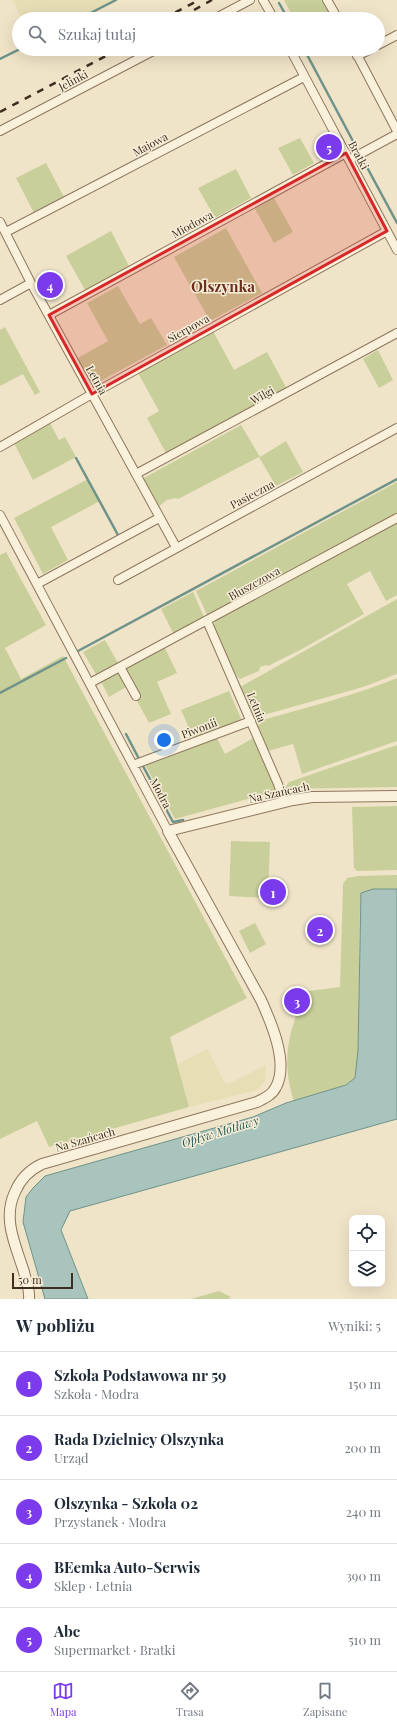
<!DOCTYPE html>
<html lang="pl">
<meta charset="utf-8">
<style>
:root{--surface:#fff;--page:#f6f6f7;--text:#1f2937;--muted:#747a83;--line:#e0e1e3;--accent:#7c3aed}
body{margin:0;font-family:"Playfair Display",serif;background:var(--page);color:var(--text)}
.controls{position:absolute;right:12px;bottom:12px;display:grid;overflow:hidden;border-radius:8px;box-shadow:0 4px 16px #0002}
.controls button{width:36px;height:36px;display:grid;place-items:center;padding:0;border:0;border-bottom:1px solid var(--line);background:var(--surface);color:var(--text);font:20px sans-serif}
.scale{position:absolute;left:12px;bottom:10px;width:61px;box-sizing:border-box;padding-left:4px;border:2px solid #3d2e20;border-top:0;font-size:11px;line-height:14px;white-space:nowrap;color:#3d2e20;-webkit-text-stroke:3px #f7eed8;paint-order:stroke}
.you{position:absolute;left:164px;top:740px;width:14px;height:14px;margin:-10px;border:3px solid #fff;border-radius:50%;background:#1a73e8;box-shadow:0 0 0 6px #1a73e833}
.badge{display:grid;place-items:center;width:26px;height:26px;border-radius:50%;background:var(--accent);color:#fff;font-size:13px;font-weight:700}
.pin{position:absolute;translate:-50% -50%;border:2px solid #fff;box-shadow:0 1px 4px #0006}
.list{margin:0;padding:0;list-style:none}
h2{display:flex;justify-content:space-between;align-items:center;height:52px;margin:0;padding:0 16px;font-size:17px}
h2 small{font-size:13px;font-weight:400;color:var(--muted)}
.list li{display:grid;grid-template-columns:26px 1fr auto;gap:12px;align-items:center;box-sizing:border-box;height:64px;padding:0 16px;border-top:1px solid var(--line)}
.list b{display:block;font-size:15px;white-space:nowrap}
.list p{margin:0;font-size:13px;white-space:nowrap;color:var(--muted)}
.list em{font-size:13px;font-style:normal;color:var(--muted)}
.icon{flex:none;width:22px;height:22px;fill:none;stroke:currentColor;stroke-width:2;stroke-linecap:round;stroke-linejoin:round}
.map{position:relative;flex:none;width:397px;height:1299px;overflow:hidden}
.search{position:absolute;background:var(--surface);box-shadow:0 4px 16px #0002;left:12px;right:12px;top:12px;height:44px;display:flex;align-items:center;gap:10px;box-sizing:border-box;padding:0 14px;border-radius:22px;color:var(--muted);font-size:15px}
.sheet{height:372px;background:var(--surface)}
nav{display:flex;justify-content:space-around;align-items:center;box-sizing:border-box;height:56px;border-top:1px solid var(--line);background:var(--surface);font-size:11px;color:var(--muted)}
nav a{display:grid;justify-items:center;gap:2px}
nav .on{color:var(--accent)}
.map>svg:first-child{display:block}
.farmland{fill:#e6deb5}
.green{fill:#c9cf9b}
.water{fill:#a9c4bc;stroke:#6f938a}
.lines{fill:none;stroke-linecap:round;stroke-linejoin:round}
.stream{stroke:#6f938a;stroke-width:2.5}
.minor-casing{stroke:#8d765c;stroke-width:10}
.tertiary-casing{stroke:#8d765c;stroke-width:12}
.minor{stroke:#faf1dc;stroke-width:8}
.tertiary{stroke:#faf1dc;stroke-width:10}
.rail{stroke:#3d2e20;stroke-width:2.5;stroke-dasharray:7 7;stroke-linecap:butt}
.marked{fill:#d62828;fill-opacity:0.2;stroke:#d62828;stroke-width:3;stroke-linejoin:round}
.labels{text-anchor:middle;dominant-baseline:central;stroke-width:3;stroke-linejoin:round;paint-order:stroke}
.street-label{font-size:11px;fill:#3d2e20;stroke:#f7eed8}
.water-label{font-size:12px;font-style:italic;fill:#2f5d5a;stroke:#f7eed8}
.district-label{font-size:15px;font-weight:bold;fill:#6b2e1e;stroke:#f7eed8}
</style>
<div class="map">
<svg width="397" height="1299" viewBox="0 0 397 1299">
<rect width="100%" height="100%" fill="#f0e4c8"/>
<path class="farmland" d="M12 0H116L78 19H22Z
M208 1049 226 1085 266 1065 265 1081 262 1085 257 1090 189 1107 178 1064Z"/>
<path class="green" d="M284 0H325L334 16 328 19H294Z
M300 138 314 163 293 175 278 148Z
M46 163 64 197 34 213 16 178Z
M236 169 251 198 215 218 198 188Z
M274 198 293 232 274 243 255 209Z
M226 228 262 293 210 321 174 257Z
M111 231 129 266 85 290 66 256Z
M118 286 140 324 151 318 167 345 97 383H92L76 359 108 341 87 303Z
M5 327 40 392 35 395 23 374 0 386V330Z
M213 331 234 370 267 352 287 389 262 403 259 402 236 415 237 417 166 453 147 418 159 411 138 373Z
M378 350 393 380 379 388 363 359Z
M50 423 59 440 65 437 76 457 33 480 14 443Z
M241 425 260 457 286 441 303 472 276 486 259 457 178 499 176 498 167 500 158 507 142 479Z
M88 479 100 501 51 527 68 560 43 574 14 518Z
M397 482V515L208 617 196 591Z
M397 522V595L386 601 370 571 347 584 364 614 302 649 268 666 266 665 260 667 259 671 240 679 235 674 214 627 215 620Z
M6 552 46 625 5 648 21 679 63 656 247 998 170 1037 189 1107 49 1147 37 1121 0 1139V555Z
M193 592 205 619 174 635 161 609Z
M397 599V674L363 687 253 718 240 687Z
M105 640 118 663 97 676 83 652Z
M164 646 177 673 157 682 171 714 149 723 137 701 140 699 122 668Z
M115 672 120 673 128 686 109 697 100 680Z
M397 678V741L302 774 293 744 268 751 256 722C303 708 351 697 397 678Z
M229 691 242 721 194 739 181 710Z
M216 736 225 754 255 737 277 791 175 819 144 763Z
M397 745V787L284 789 289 782Z
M397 806V870L357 871 354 868 352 807Z
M231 841 270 842 268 898 229 896Z
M397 875V889H373L360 906 358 1050 355 1078 346 1085 294 1101C287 1081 285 1057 290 1037 292 1025 298 1016 296 1004L298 1003V997H295L294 993 340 987 343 884 347 878 358 876Z
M255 923 266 944 250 953 239 931Z
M219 1291 231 1297 228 1299H191Z"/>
<path class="water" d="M373 889H397V1119L70 1211 61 1230 88 1299H45L23 1222 26 1197 33 1188 45 1176 253 1117 286 1103 346 1085 355 1078 358 1050 361 893Z"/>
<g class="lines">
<path class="stream" d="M279 3 288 19
M79 19 116 0
M304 49 354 143
M0 59 20 49
M362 158 397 223
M76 458 118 535
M78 651 397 479
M0 693 66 658
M126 734 138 757
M143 766 173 822 183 820"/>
<g class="minor-casing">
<path id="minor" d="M263 0 274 19
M327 0 338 19
M214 19 250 0
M378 45 397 35
M290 49 397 250
M354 49 397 131
M357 56 371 49
M0 131 157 49
M349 160 397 134
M0 222 31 283 176 547
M6 232 304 77
M0 300 31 283
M49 315 346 153
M0 447 92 394 387 231
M136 474 397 333
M0 515 168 831
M118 580 397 428
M37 584 159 518
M207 621 278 784 284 802
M120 667 136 696
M90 683 397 518
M133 765 251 721"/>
</g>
<g class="tertiary-casing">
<path id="tertiary" d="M29 1299C30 1290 26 1281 24 1272 16 1246 2 1219 15 1192 20 1180 29 1170 42 1164L257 1102C265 1098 272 1095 276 1087 289 1063 271 1022 261 1000L168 831 293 800 312 797 397 796"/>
</g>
<use href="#minor" class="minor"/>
<use href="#tertiary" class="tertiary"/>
<path class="rail" d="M194 10 212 0
M163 19 199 0
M0 112 119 49"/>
</g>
<path class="marked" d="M346 153 387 231 92 394 49 315Z"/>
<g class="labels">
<g class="street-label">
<text transform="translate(73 80) rotate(-28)">Jelinki</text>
<text transform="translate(150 144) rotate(-28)">Majowa</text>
<text transform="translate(359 155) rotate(62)">Bratki</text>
<text transform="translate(192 224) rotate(-28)">Miodowa</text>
<text transform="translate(188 328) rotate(-29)">Sierpowa</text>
<text transform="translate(97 380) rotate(61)">Letnia</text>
<text transform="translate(262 395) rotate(-28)">Wilgi</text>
<text transform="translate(252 494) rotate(-28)">Pasieczna</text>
<text transform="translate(254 583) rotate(-29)">Bluszczowa</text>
<text transform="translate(257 707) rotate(67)">Letnia</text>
<text transform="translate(199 728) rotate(-21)">Piwonii</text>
<text transform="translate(279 792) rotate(-12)">Na Szańcach</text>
<text transform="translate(161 793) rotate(62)">Modra</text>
<text transform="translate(85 1139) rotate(-16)">Na Szańcach</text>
</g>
<g class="water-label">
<text transform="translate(220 1131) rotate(-17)">Opływ Motławy</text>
</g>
<g class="district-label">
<text x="223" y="286">Olszynka</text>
</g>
</g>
</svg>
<div class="controls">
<button><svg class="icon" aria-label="locate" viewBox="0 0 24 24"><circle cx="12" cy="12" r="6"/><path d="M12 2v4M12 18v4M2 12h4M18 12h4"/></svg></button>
<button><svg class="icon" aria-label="layers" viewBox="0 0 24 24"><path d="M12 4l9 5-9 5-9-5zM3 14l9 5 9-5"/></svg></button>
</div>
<div class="scale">50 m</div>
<div class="you"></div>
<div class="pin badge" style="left:273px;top:892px">1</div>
<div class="pin badge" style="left:320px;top:930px">2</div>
<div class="pin badge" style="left:297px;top:1001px">3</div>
<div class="pin badge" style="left:50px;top:285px">4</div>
<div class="pin badge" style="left:329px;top:147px">5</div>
<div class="search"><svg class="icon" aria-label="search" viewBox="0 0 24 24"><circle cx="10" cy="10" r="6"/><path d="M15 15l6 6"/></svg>Szukaj tutaj</div>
</div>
<section class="sheet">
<h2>W pobliżu<small>Wyniki: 5</small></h2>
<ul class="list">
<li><span class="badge">1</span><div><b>Szkoła Podstawowa nr 59</b><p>Szkoła · Modra</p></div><em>150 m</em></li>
<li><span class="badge">2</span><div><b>Rada Dzielnicy Olszynka</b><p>Urząd</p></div><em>200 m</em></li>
<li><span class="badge">3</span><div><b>Olszynka - Szkoła 02</b><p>Przystanek · Modra</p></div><em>240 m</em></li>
<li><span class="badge">4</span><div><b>BEemka Auto-Serwis</b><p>Sklep · Letnia</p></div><em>390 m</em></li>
<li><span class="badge">5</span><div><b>Abc</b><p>Supermarket · Bratki</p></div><em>510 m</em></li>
</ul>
</section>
<nav>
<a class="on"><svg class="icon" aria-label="map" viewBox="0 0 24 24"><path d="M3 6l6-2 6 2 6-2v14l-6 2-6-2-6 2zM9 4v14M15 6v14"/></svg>Mapa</a>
<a><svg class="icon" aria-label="directions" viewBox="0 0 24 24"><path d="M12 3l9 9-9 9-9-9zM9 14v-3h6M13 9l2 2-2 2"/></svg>Trasa</a>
<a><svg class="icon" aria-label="saved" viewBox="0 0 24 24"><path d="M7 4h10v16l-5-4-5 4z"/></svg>Zapisane</a>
</nav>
